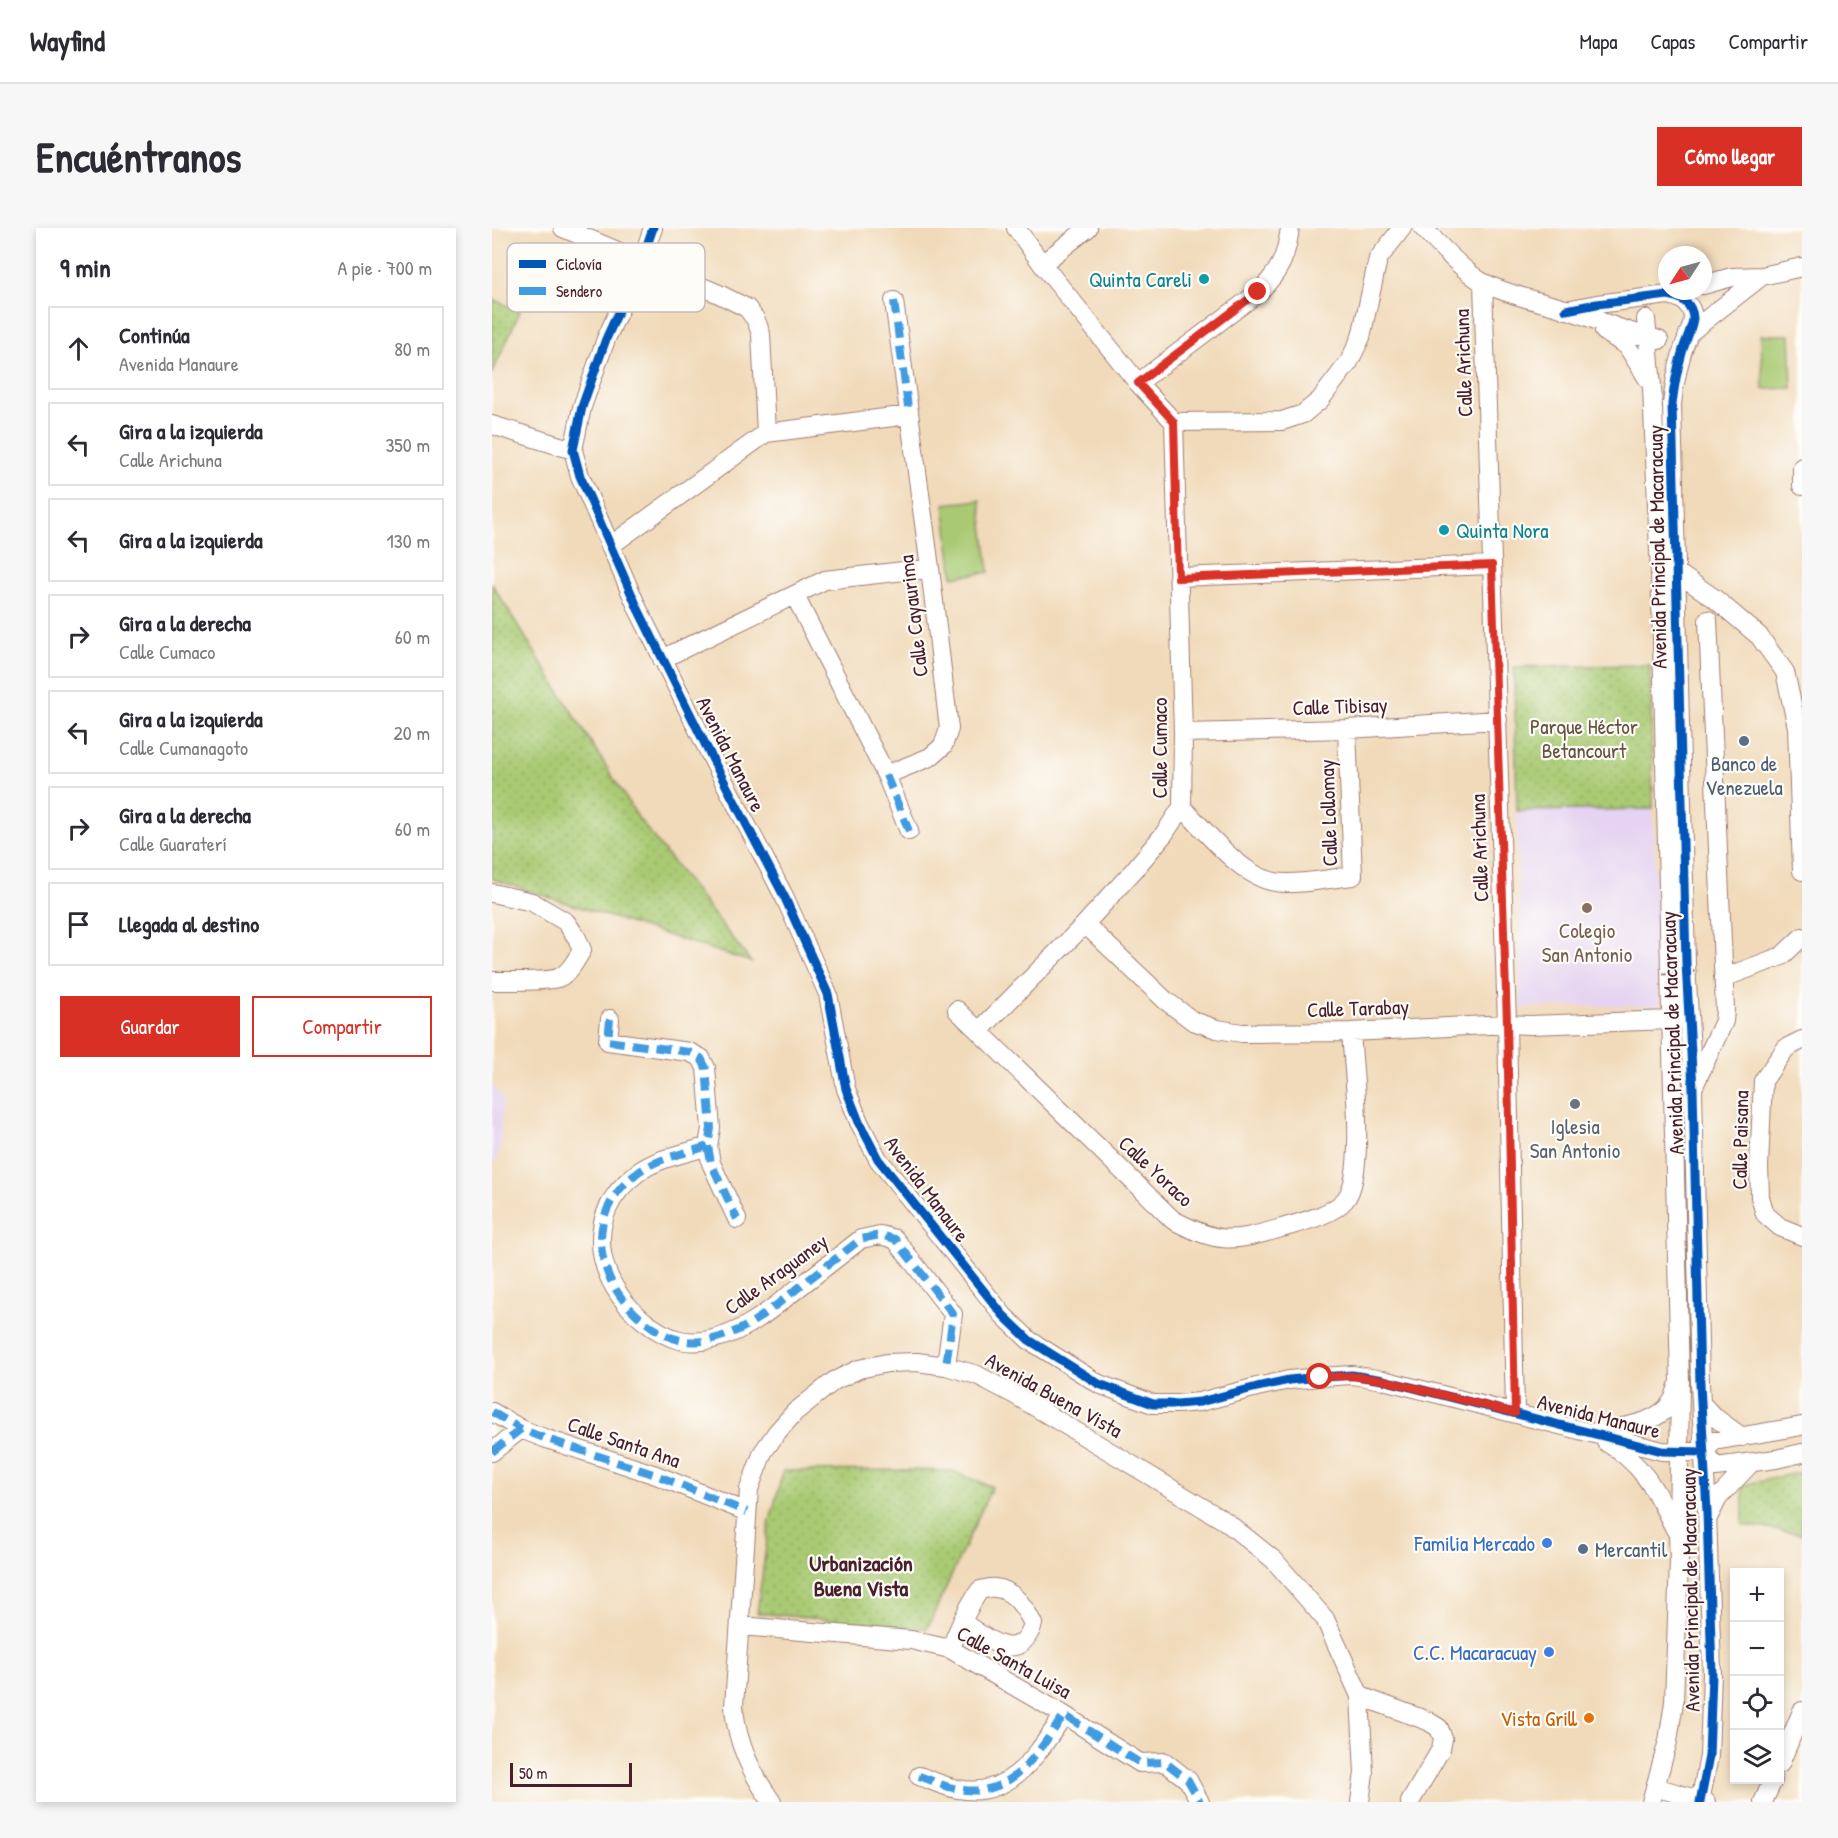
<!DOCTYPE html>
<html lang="es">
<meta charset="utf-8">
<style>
:root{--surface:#fff;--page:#f7f7f7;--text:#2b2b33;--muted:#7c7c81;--line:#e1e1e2;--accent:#d93025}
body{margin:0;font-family:"Patrick Hand",sans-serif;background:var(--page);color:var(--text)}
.controls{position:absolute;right:18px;bottom:18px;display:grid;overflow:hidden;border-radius:0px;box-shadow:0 3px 9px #0003}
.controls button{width:54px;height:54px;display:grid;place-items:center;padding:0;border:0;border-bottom:2px solid var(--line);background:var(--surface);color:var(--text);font:30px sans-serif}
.compass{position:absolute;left:1166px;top:18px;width:54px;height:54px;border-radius:50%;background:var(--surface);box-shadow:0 3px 9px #0003;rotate:234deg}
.scale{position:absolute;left:18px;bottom:15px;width:122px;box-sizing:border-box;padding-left:6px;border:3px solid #4a1f2b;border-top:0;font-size:16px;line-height:21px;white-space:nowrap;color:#4a1f2b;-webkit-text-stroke:4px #fdfcf7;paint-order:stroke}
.stop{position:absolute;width:18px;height:18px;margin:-14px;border:4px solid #d93025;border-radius:50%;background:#fff}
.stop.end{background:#d93025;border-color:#fff;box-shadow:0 2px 6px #0008}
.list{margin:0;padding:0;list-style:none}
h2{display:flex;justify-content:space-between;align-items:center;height:78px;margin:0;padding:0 24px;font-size:26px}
h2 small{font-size:20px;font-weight:400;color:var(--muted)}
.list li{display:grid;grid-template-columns:39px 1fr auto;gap:18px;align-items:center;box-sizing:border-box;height:84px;margin:0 12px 12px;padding:0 12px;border:2px solid var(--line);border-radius:0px}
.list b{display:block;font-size:22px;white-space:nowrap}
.list p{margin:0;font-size:20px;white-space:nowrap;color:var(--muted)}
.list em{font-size:20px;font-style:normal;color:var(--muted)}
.actions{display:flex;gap:12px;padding:18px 24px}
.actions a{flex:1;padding:14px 0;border:2px solid var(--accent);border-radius:0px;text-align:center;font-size:21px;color:var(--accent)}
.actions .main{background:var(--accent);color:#fff}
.icon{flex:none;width:33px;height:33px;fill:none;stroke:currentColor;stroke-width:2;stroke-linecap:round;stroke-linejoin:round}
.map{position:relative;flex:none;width:1310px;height:1574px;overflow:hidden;border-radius:0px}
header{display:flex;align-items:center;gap:36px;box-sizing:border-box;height:84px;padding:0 30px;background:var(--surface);border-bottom:2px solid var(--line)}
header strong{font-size:28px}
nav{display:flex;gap:33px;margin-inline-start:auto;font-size:21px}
.intro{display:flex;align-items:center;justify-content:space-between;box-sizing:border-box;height:144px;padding:0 36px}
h1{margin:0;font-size:42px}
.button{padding:15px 27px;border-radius:0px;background:var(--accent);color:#fff;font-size:21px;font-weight:700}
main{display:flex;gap:36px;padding:0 36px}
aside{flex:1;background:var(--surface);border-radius:0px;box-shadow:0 3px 9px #0003}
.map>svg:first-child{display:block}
.built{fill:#e5d3f1}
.grass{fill:#a9ca73;stroke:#7a744f;stroke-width:1.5}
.park{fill:url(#park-dots);stroke:#7a744f;stroke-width:1.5}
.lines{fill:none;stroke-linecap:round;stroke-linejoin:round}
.minor-casing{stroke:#9e7c72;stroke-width:20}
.minor{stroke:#fff;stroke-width:18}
.path-bridge{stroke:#9e7c72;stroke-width:3;stroke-dasharray:4.5 4.5;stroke-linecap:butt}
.quiet{stroke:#409be1;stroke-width:8;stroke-dasharray:15 8;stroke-linecap:butt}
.cycleway-casing{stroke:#fdfcf7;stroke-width:13}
.cycleway{stroke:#0057b8;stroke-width:9}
.route{stroke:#d93025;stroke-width:8}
.culture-dot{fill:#0f9aa8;stroke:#fdfcf7;stroke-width:2}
.service-dot{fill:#5c6f8a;stroke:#fdfcf7;stroke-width:2}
.education-dot{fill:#8d6e63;stroke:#fdfcf7;stroke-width:2}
.worship-dot{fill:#6b7280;stroke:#fdfcf7;stroke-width:2}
.shop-dot{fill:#3f7fe0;stroke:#fdfcf7;stroke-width:2}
.food-dot{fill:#e8710a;stroke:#fdfcf7;stroke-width:2}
.labels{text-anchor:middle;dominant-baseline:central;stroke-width:4.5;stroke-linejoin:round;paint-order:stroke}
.culture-label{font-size:21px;fill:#0d838f;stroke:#fdfcf7;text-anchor:end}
.street-label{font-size:21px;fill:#4a1f2b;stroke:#fdfcf7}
.park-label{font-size:21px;fill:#665241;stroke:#fdfcf7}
.service-label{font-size:21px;fill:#4e5e75;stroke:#fdfcf7}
.education-label{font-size:21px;fill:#785e54;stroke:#fdfcf7}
.worship-label{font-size:21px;fill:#5b616d;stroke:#fdfcf7}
.shop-label{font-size:21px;fill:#366cbe;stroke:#fdfcf7;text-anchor:end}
.food-label{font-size:21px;fill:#c56008;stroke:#fdfcf7;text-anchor:end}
.neighbourhood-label{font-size:22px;font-weight:bold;fill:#4a1f2b;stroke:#fdfcf7}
.key{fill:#fdfcf7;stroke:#c7baba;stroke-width:1.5}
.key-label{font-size:16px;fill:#4a1f2b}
</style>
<header>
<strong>Wayfind</strong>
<nav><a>Mapa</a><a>Capas</a><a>Compartir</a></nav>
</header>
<div class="intro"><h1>Encuéntranos</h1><a class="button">Cómo llegar</a></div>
<main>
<aside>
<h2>9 min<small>A pie · 700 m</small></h2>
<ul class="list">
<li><svg class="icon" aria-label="ahead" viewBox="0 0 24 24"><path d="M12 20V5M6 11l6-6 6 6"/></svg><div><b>Continúa</b><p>Avenida Manaure</p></div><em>80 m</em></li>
<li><svg class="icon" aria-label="left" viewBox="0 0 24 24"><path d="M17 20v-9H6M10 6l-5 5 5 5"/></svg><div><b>Gira a la izquierda</b><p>Calle Arichuna</p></div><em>350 m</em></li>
<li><svg class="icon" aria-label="left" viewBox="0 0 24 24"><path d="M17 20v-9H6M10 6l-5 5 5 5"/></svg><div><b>Gira a la izquierda</b></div><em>130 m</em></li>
<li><svg class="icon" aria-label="right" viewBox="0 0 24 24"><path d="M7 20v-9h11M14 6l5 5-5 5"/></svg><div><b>Gira a la derecha</b><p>Calle Cumaco</p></div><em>60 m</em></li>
<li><svg class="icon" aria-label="left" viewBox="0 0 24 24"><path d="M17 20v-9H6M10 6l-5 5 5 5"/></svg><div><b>Gira a la izquierda</b><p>Calle Cumanagoto</p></div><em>20 m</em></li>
<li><svg class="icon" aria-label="right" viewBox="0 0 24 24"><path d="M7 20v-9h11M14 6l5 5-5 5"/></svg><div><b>Gira a la derecha</b><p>Calle Guaraterí</p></div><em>60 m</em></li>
<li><svg class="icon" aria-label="arrive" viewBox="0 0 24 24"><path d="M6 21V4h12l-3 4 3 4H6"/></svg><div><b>Llegada al destino</b></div></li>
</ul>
<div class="actions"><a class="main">Guardar</a><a>Compartir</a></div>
</aside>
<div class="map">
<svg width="1310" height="1574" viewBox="0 0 1310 1574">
<defs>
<pattern id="park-dots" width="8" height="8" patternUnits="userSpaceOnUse" patternTransform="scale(1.5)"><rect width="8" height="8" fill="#a9ca73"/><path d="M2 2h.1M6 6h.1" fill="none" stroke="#93ad64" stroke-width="1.8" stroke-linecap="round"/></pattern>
</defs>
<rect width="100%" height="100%" fill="#fdfcf7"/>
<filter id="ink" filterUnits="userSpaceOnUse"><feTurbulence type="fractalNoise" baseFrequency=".0167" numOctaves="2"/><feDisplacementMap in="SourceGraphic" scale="12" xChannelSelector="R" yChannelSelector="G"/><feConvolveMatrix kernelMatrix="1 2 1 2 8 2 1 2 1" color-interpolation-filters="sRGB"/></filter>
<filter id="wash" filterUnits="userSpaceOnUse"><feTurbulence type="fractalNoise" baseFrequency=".008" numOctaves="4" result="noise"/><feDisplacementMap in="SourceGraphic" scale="24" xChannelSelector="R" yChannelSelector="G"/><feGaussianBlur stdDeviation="1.35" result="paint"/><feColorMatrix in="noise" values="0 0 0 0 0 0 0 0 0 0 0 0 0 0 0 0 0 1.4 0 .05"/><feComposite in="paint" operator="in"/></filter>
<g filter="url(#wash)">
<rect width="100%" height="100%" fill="#f1daba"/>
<path class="built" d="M1161 581 1167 777 1029 780 1025 583Z
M0 856 11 872 7 924 0 943Z"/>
<path class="grass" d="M1269 107H1298L1300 160 1271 161Z
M488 272 497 344 461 349 452 276Z"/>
<path class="park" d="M0 71 28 83 0 146Z
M0 356 147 591 259 734 0 651Z
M1158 437 1161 581 1025 583 1022 439Z
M417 1242 460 1243 500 1259 435 1401 265 1385 277 1297 291 1243Z
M1310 1244V1306L1251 1297V1257Z"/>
</g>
<g filter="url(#ink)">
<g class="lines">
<g class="minor-casing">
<path id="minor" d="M71 0 227 66 255 80 264 92 269 106 274 205
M161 0 149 34 114 111 90 179 81 222 88 248 146 381 224 538 293 670 336 766 354 861 367 894 386 931 511 1087 537 1112 607 1156 661 1176H685L708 1174 765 1159 797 1152 828 1149 860 1147 891 1152 1170 1223 1212 1224
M524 0 550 36 646 155 682 194
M931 0C945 15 974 46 992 55 1018 68 1048 73 1076 82 1106 92 1136 105 1167 112
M550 36 596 0
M991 55 1015 796 1023 1185
M1211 57 1240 49 1270 48 1310 39
M1074 82 1105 76 1176 67C1189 69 1200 75 1201 90 1201 98 1192 116 1190 125 1185 142 1182 159 1180 176L1194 735 1201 861 1208 1156 1215 1284 1220 1446 1217 1528 1208 1574
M1154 91 1160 159 1169 370 1188 1154 1186 1306 1187 1332 1182 1474 1176 1513 1159 1574
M1112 103 1135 118 1157 153
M1196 106 1270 48
M646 155 767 64C788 43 794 30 798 0
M682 194 790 193 811 186 828 172 857 134 869 109 886 31 910 0
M0 197 81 222
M1310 239V258
M118 318 274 205 417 187
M1184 344 1222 370 1267 408 1293 444 1305 499 1310 643
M686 349 1000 337
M303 368 394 547 417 603
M170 431 333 352 438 340
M691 505 855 501 1006 492
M394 547 438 529 451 518 457 501 438 340 402 73
M690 579C714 603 748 648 783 654 803 658 839 650 861 648L855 501
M0 665 40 674 74 694 85 710 90 722C84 732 78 745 66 750 53 754 14 753 0 753
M593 696 673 772 701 793 725 801 750 805 859 804 1015 796 1038 797 1180 792
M1231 750 1290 728 1310 709
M465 782 681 992C726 1015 738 1015 786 1001 806 995 839 988 853 972 875 946 861 840 859 804
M118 791 116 813 197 824 209 830 214 840 219 900 216 918 219 935 245 991
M487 803 593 696 642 642 672 606 690 579 691 505 682 194
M1310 812 1294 820 1271 853 1267 938 1268 969 1273 986 1288 999 1310 1008
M1202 858 1232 793 1233 782 1216 392
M216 918C192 926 164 930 144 946 90 987 103 1054 152 1093 176 1112 197 1119 228 1109 256 1101 278 1082 301 1064 324 1046 346 1029 369 1011L388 1007 403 1011 461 1086 454 1138
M1209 1175 1221 1188 1250 1209
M0 1184 29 1201
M1103 1204C1128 1199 1167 1197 1181 1172 1183 1168 1184 1163 1186 1158
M1114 1214C1153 1237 1164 1264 1184 1303
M0 1224 29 1201 52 1210 164 1247 255 1284
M1212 1224 1224 1239 1284 1231 1310 1225
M1212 1224 1222 1213 1310 1198
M1216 1290 1226 1270 1260 1234
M248 1398 419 1412 458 1421 572 1487 648 1535 673 1534 696 1552 708 1574
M458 1421C467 1401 475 1379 488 1362 493 1361 499 1359 503 1360 521 1361 534 1381 541 1396 527 1439 494 1410 470 1394
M868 1468 936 1493 947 1500 951 1511 949 1521 918 1574
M1288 1536 1310 1483
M427 1548C439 1552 453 1559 466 1561 520 1572 546 1524 572 1487
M1163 1559 1214 1574
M280 1574C259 1545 244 1514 242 1478L257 1261 271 1224 285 1204 303 1184 342 1153 367 1141 395 1135 425 1134 454 1138 485 1147 523 1167 627 1229 733 1293 782 1332 833 1391 868 1468 872 1545 868 1574
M1271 1574 1281 1552"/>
</g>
<use href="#minor" class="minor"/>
<path class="path-bridge" d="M1171 746 1207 743"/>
<path class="quiet" d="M402 73 417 187
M394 547 417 603
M118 791 116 813 197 824 209 830 214 840 219 900 216 918 219 935 245 991
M216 918C192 926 164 930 144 946 90 987 103 1054 152 1093 176 1112 197 1119 228 1109 256 1101 278 1082 301 1064 324 1046 346 1029 369 1011L388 1007 403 1011 461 1086 454 1138
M0 1184 29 1201
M0 1224 29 1201 52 1210 164 1247 255 1284
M427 1548C439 1552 453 1559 466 1561 520 1572 546 1524 572 1487L648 1535 673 1534 696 1552 708 1574"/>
<g class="cycleway-casing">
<path id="cycleway" d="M161 0 149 34 114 111 90 179 81 222 88 248 146 381 224 538 293 670 336 766 354 861 367 894 386 931 511 1087 537 1112 607 1156 661 1176H685L708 1174 765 1159 797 1152 828 1149 860 1147 891 1152 1170 1223 1212 1224
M1074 82 1105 76 1176 67C1189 69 1200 75 1201 90 1201 98 1192 116 1190 125 1185 142 1182 159 1180 176L1194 735 1201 861 1208 1156 1215 1284 1220 1446 1217 1528 1208 1574"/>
</g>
<use href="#cycleway" class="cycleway"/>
</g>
</g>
<g class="lines" filter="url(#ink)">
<path class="route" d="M766 64 646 155 682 194 686 350 1000 337 1015 795 1023 1185 891 1152 860 1148 828 1149"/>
</g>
<g class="culture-dot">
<circle cx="712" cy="51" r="6"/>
<circle cx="952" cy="302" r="6"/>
</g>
<g class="service-dot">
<circle cx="1252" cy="513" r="6"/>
<circle cx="1091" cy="1321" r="6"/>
</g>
<circle class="education-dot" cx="1095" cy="680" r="6"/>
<circle class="worship-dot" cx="1083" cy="876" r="6"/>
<g class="shop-dot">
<circle cx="1055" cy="1315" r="6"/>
<circle cx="1057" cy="1424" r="6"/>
</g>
<circle class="food-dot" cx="1097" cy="1490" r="6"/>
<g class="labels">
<g class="culture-label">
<text x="700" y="51">Quinta Careli</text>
<text x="964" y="302" text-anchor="start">Quinta Nora</text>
</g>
<g class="street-label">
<text transform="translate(971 135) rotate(-92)">Calle Arichuna</text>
<text transform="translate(1165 319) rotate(-91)">Avenida Principal de Macaracuay</text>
<text transform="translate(421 388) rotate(-97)">Calle Cayaurima</text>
<text transform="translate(848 478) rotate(-2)">Calle Tibisay</text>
<text transform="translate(667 520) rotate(-90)">Calle Cumaco</text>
<text transform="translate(239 526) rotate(63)">Avenida Manaure</text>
<text transform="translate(836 585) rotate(-92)">Calle Lollomay</text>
<text transform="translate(987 620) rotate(-92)">Calle Arichuna</text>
<text transform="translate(866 780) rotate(-2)">Calle Tarabay</text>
<text transform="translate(1180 805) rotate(-92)">Avenida Principal de Macaracuay</text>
<text transform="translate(1248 912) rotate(-89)">Calle Paisana</text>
<text transform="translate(664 943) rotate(43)">Calle Yoraco</text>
<text transform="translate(435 961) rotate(53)">Avenida Manaure</text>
<text transform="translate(284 1046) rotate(-36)">Calle Araguaney</text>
<text transform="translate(562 1167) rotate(29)">Avenida Buena Vista</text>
<text transform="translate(1107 1188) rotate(14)">Avenida Manaure</text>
<text transform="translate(132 1214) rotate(19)">Calle Santa Ana</text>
<text transform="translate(1198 1362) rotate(-91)">Avenida Principal de Macaracuay</text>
<text transform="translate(522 1434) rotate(29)">Calle Santa Luisa</text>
</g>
<g class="park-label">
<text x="1092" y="498">Parque Héctor<tspan x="1092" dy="24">Betancourt</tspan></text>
</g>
<g class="service-label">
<text x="1252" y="535">Banco de<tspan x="1252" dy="24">Venezuela</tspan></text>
<text x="1103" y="1321" text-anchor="start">Mercantil</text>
</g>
<g class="education-label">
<text x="1095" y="702">Colegio<tspan x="1095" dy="24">San Antonio</tspan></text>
</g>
<g class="worship-label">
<text x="1083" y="898">Iglesia<tspan x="1083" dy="24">San Antonio</tspan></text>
</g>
<g class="shop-label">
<text x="1043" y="1315">Familia Mercado</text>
<text x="1045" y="1424">C.C. Macaracuay</text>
</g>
<g class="food-label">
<text x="1085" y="1490">Vista Grill</text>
</g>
<g class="neighbourhood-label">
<text x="369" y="1335">Urbanización<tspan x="369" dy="25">Buena Vista</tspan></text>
</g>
</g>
<rect x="15" y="15" width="198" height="69" rx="9" class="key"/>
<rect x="27" y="32" width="27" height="8" fill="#0057b8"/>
<rect x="27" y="59" width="27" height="8" fill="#409be1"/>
<g class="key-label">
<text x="64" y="42">Ciclovía</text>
<text x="64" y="69">Sendero</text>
</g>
</svg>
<div class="controls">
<button>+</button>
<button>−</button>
<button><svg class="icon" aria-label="locate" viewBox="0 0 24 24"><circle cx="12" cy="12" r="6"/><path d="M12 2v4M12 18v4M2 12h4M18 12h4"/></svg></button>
<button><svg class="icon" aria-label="layers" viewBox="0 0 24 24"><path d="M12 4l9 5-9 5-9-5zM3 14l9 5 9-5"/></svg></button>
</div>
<svg class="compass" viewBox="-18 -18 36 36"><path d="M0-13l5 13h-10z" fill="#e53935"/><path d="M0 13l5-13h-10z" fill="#7c7c81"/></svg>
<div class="scale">50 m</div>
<div class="stop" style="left:828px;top:1149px"></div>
<div class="stop end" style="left:766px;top:64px"></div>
</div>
</main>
